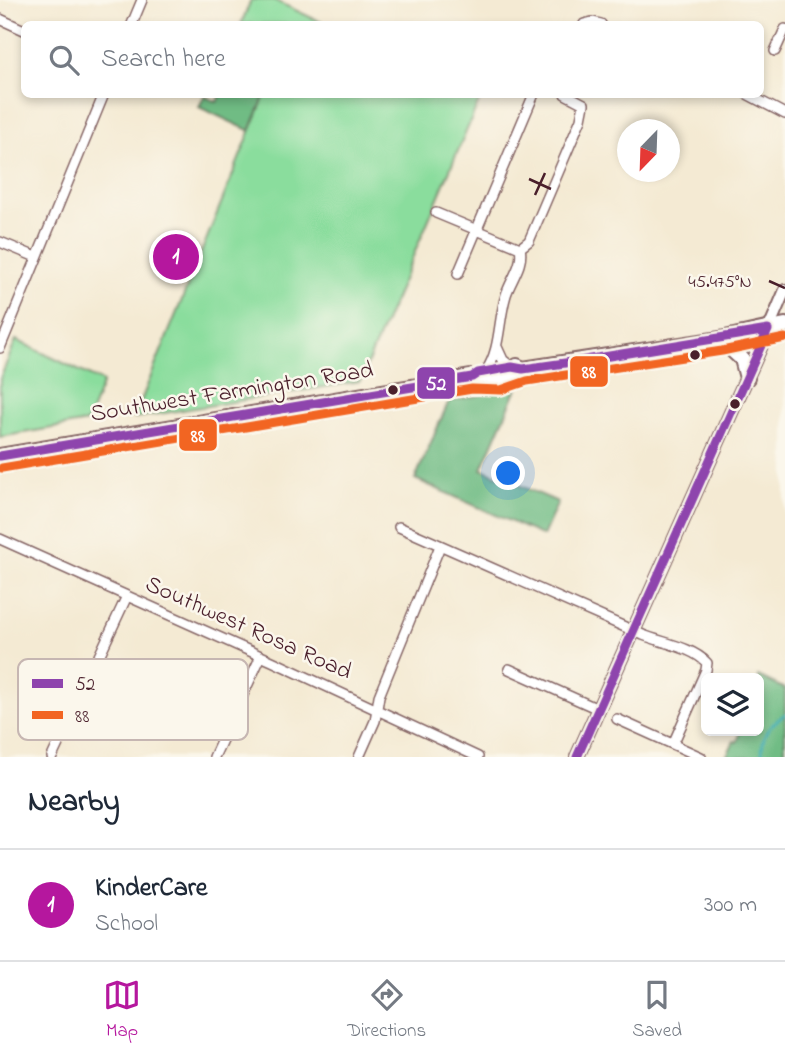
<!DOCTYPE html>
<meta charset="utf-8">
<style>
:root{--surface:#fff;--page:#f6f6f7;--text:#1f2937;--muted:#747a83;--line:#e0e1e3;--accent:#b5179e}
body{margin:0;font-family:"Indie Flower",sans-serif;background:var(--page);color:var(--text)}
.controls{position:absolute;right:21px;bottom:21px;display:grid;overflow:hidden;border-radius:10px;box-shadow:0 4px 10px #0003}
.controls button{width:63px;height:63px;display:grid;place-items:center;padding:0;border:0;border-bottom:2px solid var(--line);background:var(--surface);color:var(--text);font:35px sans-serif}
.compass{position:absolute;left:617px;top:119px;width:63px;height:63px;border-radius:50%;background:var(--surface);box-shadow:0 4px 10px #0003;rotate:203deg}
.you{position:absolute;left:509px;top:474px;width:24px;height:24px;margin:-18px;border:5px solid #fff;border-radius:50%;background:#1a73e8;box-shadow:0 0 0 10px #1a73e833}
.badge{display:grid;place-items:center;width:46px;height:46px;border-radius:50%;background:var(--accent);color:#fff;font-size:23px;font-weight:700}
.pin{position:absolute;translate:-50% -50%;border:4px solid #fff;box-shadow:0 2px 7px #0006}
.list{margin:0;padding:0;list-style:none}
h2{display:flex;justify-content:space-between;align-items:center;height:91px;margin:0;padding:0 28px;font-size:30px}
h2 small{font-size:23px;font-weight:400;color:var(--muted)}
.list li{display:grid;grid-template-columns:46px 1fr auto;gap:21px;align-items:center;box-sizing:border-box;height:112px;padding:0 28px;border-top:2px solid var(--line)}
.list b{display:block;font-size:26px;white-space:nowrap}
.list p{margin:0;font-size:23px;white-space:nowrap;color:var(--muted)}
.list em{font-size:23px;font-style:normal;color:var(--muted)}
.icon{flex:none;width:38px;height:38px;fill:none;stroke:currentColor;stroke-width:2;stroke-linecap:round;stroke-linejoin:round}
.map{position:relative;flex:none;width:785px;height:757px;overflow:hidden}
.search{position:absolute;background:var(--surface);box-shadow:0 4px 10px #0003;left:21px;right:21px;top:21px;height:77px;display:flex;align-items:center;gap:18px;box-sizing:border-box;padding:0 24px;border-radius:10px;color:var(--muted);font-size:26px}
.sheet{height:203px;background:var(--surface)}
nav{display:flex;justify-content:space-around;align-items:center;box-sizing:border-box;height:98px;border-top:2px solid var(--line);background:var(--surface);font-size:19px;color:var(--muted)}
nav a{display:grid;justify-items:center;gap:4px}
nav .on{color:var(--accent)}
.map>svg:first-child{display:block}
.green{fill:#8add9d;stroke:#6a7e64;stroke-width:2}
.forest{fill:#6fbc84;stroke:#5c6e58;stroke-width:2}
.lines{fill:none;stroke-linecap:round;stroke-linejoin:round}
.stream{stroke:#3aacb5;stroke-width:2.5}
.minor-casing{stroke:#866666;stroke-width:12}
.tertiary-casing{stroke:#866666;stroke-width:14}
.secondary-casing{stroke:#866666;stroke-width:16}
.primary-casing{stroke:#866666;stroke-width:18}
.minor{stroke:#fff;stroke-width:9}
.tertiary{stroke:#fff;stroke-width:10}
.secondary{stroke:#fff;stroke-width:12}
.primary{stroke:#fff;stroke-width:14}
.bus-1-casing{stroke:#fbf7ec;stroke-width:14}
.bus-2-casing{stroke:#fbf7ec;stroke-width:14}
.bus-1{stroke:#8e44ad;stroke-width:9}
.bus-2{stroke:#f26522;stroke-width:9}
.ticks{fill:none;stroke:#4a1f2b;stroke-width:2.5}
.bus-dot{fill:#4a1f2b;stroke:#fbf7ec;stroke-width:2.5}
.labels{text-anchor:middle;dominant-baseline:central;stroke-width:5;stroke-linejoin:round;paint-order:stroke}
.street-label{font-size:24px;fill:#4a1f2b;stroke:#fbf7ec}
.key{fill:#fbf7ec;stroke:#c6b6b2;stroke-width:2}
.key-label{font-size:19px;fill:#4a1f2b}
.ticks-label{font-size:18px;text-anchor:middle;fill:#4a1f2b;stroke:#fbf7ec;stroke-width:5;stroke-linejoin:round;paint-order:stroke}
.line-badge{stroke:#fbf7ec;stroke-width:2.5}
.badge-label{font-size:19px;text-anchor:middle;font-weight:bold;fill:#fff}
</style>
<div class="map">
<svg width="785" height="757" viewBox="0 0 785 757">
<rect width="100%" height="100%" fill="#fbf7ec"/>
<filter id="ink" filterUnits="userSpaceOnUse"><feTurbulence type="fractalNoise" baseFrequency=".0143" numOctaves="2"/><feDisplacementMap in="SourceGraphic" scale="14" xChannelSelector="R" yChannelSelector="G"/><feConvolveMatrix kernelMatrix="1 2 1 2 8 2 1 2 1" color-interpolation-filters="sRGB"/></filter>
<filter id="wash" filterUnits="userSpaceOnUse"><feTurbulence type="fractalNoise" baseFrequency=".00686" numOctaves="4" result="noise"/><feDisplacementMap in="SourceGraphic" scale="28" xChannelSelector="R" yChannelSelector="G"/><feGaussianBlur stdDeviation="1.57" result="paint"/><feColorMatrix in="noise" values="0 0 0 0 0 0 0 0 0 0 0 0 0 0 0 0 0 1.4 0 .05"/><feComposite in="paint" operator="in"/></filter>
<g filter="url(#wash)">
<rect width="100%" height="100%" fill="#f4ead3"/>
<path class="green" d="M251 0H274L325 24H241Z
M470 94 480 99 360 381 134 418 265 95Z
M16 340 103 382 87 422 0 437V379Z"/>
<path class="forest" d="M221 95H265L250 131 199 107 204 96 217 102Z
M517 388 482 469 558 502 543 536 415 479 449 401Z
M758 676 785 689V757H726L734 741 737 742 741 731H759Z"/>
<g class="lines">
<path class="stream" d="M762 757C762 732 766 729 785 714"/>
</g>
</g>
<g filter="url(#ink)">
<g class="lines">
<g class="minor-casing">
<path id="minor" d="M0 19 24 30
M132 24 142 0
M584 24 592 22 601 24
M775 51 785 29
M747 94 785 114
M436 213 520 248
M0 242 36 257
M458 274 534 94
M497 347 503 360 512 367
M0 348 104 94
M486 371C501 349 498 321 506 295 511 279 524 265 520 248L529 241 581 119 584 104 565 94
M399 527 643 635C663 643 692 647 707 663L706 670 673 744
M0 539 272 661 478 757
M509 669 598 709
M617 719 701 757
M52 757 127 596
M214 757 261 656
M359 757 375 721 379 696 440 546"/>
</g>
<g class="tertiary-casing">
<path id="tertiary" d="M768 330 785 290"/>
</g>
<g class="secondary-casing">
<path id="secondary" d="M577 757 768 330"/>
</g>
<g class="primary-casing">
<path id="primary" d="M720 339 742 359 747 378
M517 366 523 369 720 339 785 325
M0 456 472 377C486 381 512 378 523 369"/>
</g>
<use href="#minor" class="minor"/>
<use href="#tertiary" class="tertiary"/>
<use href="#secondary" class="secondary"/>
<use href="#primary" class="primary"/>
<g class="bus-1-casing">
<path id="bus-1" d="M0 456 472 377 478 373 512 367 523 369 579 361 768 330
M577 757 768 330"/>
</g>
<g class="bus-2-casing">
<path id="bus-2" d="M2 468 472 389 501 390 527 381 722 351 785 338"/>
</g>
<use href="#bus-1" class="bus-1"/>
<use href="#bus-2" class="bus-2"/>
</g>
</g>
<path class="ticks" d="M529 179 551 189M535 195 545 173M769 281 785 288"/>
<g class="bus-dot">
<circle cx="695" cy="355" r="6"/>
<circle cx="393" cy="390" r="6"/>
<circle cx="735" cy="404" r="6"/>
</g>
<g class="labels">
<g class="street-label">
<text transform="translate(232 393) rotate(-9)">Southwest Farmington Road</text>
<text transform="translate(248 629) rotate(24)">Southwest Rosa Road</text>
</g>
</g>
<rect x="18" y="659" width="230" height="81" rx="10" class="key"/>
<rect x="32" y="679" width="31" height="9" fill="#8e44ad"/>
<rect x="32" y="711" width="31" height="8" fill="#f26522"/>
<g class="key-label">
<text x="75" y="690">52</text>
<text x="75" y="722">88</text>
</g>
<g class="ticks-label">
<text x="720" y="287">45.475°N</text>
</g>
<g class="line-badge">
<rect x="569" y="355" width="40" height="33" rx="7" fill="#f26522"/>
<rect x="416" y="366" width="40" height="34" rx="7" fill="#8e44ad"/>
<rect x="178" y="418" width="40" height="34" rx="7" fill="#f26522"/>
</g>
<g class="badge-label">
<text x="589" y="378">88</text>
<text x="436" y="390">52</text>
<text x="198" y="442">88</text>
</g>
</svg>
<div class="controls">
<button><svg class="icon" aria-label="layers" viewBox="0 0 24 24"><path d="M12 4l9 5-9 5-9-5zM3 14l9 5 9-5"/></svg></button>
</div>
<svg class="compass" viewBox="-18 -18 36 36"><path d="M0-13l5 13h-10z" fill="#e53935"/><path d="M0 13l5-13h-10z" fill="#747a83"/></svg>
<div class="you"></div>
<div class="pin badge" style="left:176px;top:257px">1</div>
<div class="search"><svg class="icon" aria-label="search" viewBox="0 0 24 24"><circle cx="10" cy="10" r="6"/><path d="M15 15l6 6"/></svg>Search here</div>
</div>
<section class="sheet">
<h2>Nearby<small></small></h2>
<ul class="list">
<li><span class="badge">1</span><div><b>KinderCare</b><p>School</p></div><em>300 m</em></li>
</ul>
</section>
<nav>
<a class="on"><svg class="icon" aria-label="map" viewBox="0 0 24 24"><path d="M3 6l6-2 6 2 6-2v14l-6 2-6-2-6 2zM9 4v14M15 6v14"/></svg>Map</a>
<a><svg class="icon" aria-label="directions" viewBox="0 0 24 24"><path d="M12 3l9 9-9 9-9-9zM9 14v-3h6M13 9l2 2-2 2"/></svg>Directions</a>
<a><svg class="icon" aria-label="saved" viewBox="0 0 24 24"><path d="M7 4h10v16l-5-4-5 4z"/></svg>Saved</a>
</nav>
